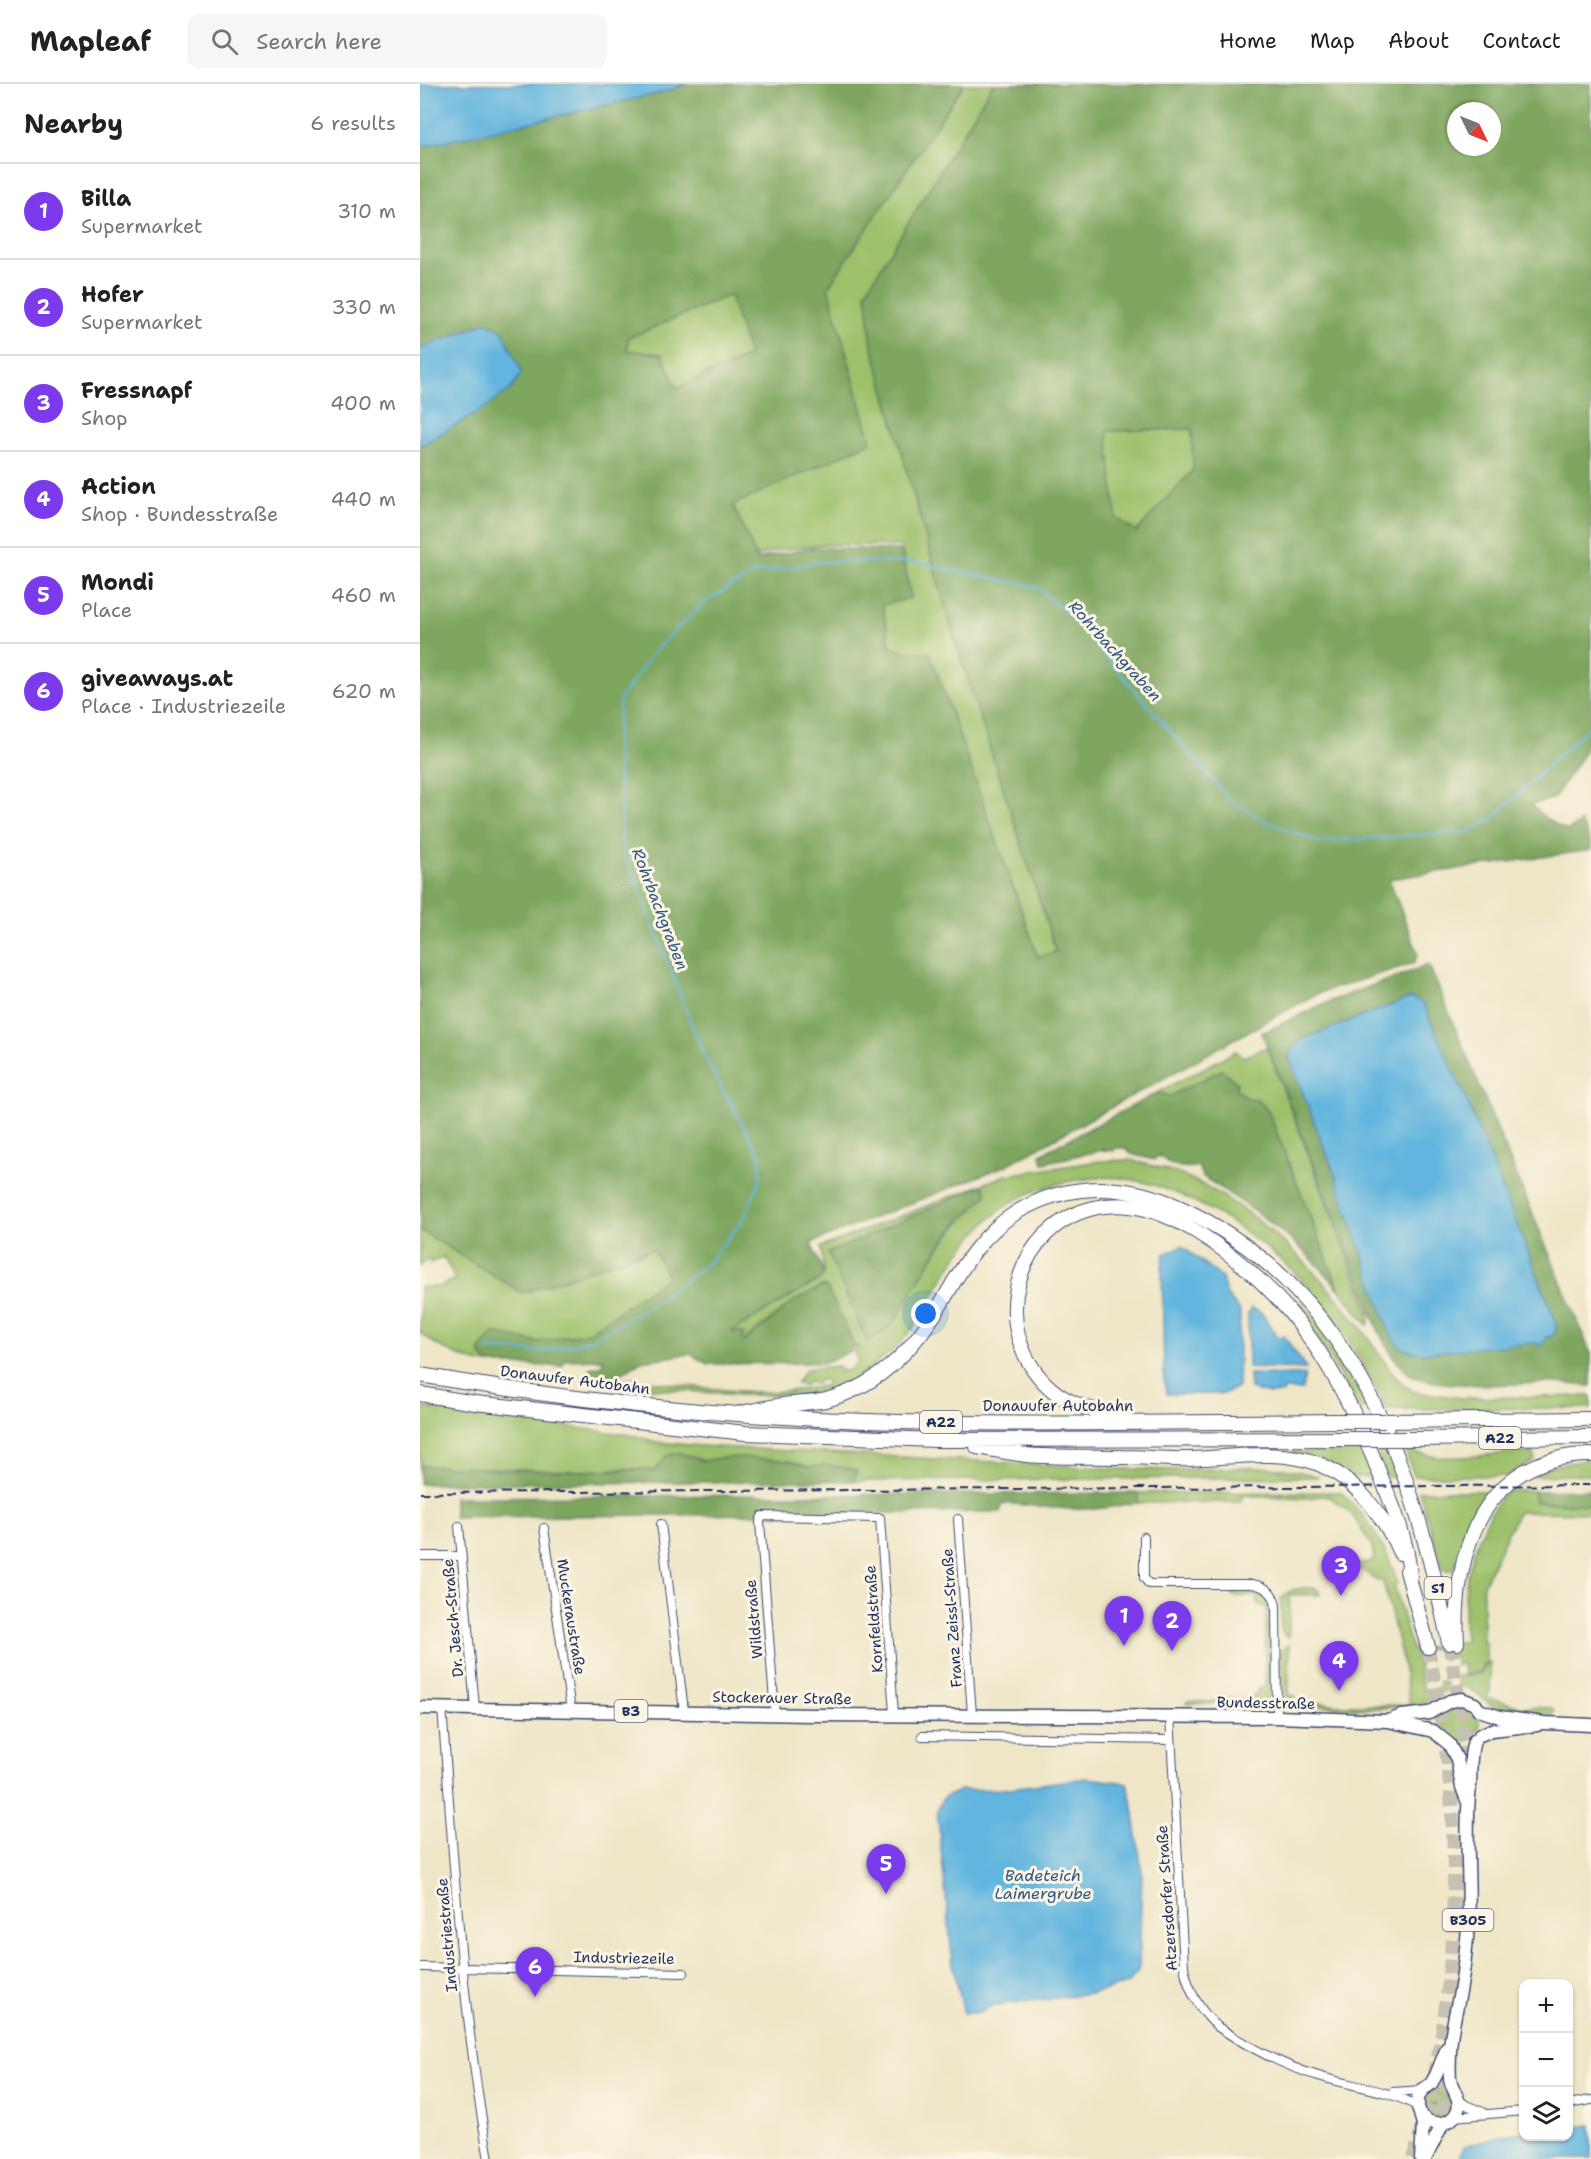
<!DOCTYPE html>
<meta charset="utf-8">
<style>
:root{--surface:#fff;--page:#f6f6f6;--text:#202124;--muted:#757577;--line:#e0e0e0;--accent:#7c3aed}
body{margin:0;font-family:"Shantell Sans",sans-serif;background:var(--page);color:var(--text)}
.controls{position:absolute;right:18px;bottom:18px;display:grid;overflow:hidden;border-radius:12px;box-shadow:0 2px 4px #0004}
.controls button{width:54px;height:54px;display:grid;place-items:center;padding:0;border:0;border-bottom:2px solid var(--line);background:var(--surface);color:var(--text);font:30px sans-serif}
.compass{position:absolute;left:1027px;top:18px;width:54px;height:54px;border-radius:50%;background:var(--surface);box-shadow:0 2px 4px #0004;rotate:133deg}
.you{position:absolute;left:506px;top:1230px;width:21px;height:21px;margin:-15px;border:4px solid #fff;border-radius:50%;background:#1a73e8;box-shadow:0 0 0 9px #1a73e833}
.badge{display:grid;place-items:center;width:39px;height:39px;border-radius:50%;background:var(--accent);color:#fff;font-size:20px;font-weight:700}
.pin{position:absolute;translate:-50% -50px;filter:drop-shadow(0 2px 3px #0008)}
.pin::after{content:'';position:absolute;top:32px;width:21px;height:18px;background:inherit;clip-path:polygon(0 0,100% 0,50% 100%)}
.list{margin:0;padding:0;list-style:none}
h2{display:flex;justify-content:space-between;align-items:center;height:78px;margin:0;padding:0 24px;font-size:26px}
h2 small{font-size:20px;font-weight:400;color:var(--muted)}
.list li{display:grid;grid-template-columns:39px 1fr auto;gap:18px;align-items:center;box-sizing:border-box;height:96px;padding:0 24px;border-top:2px solid var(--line)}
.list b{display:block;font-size:22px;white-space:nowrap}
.list p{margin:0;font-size:20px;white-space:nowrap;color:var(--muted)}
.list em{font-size:20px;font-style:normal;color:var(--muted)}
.icon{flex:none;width:33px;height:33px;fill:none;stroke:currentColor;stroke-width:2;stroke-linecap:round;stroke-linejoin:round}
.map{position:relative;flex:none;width:1171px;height:2075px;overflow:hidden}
header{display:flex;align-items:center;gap:36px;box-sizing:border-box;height:84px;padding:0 30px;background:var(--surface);border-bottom:2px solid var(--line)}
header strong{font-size:28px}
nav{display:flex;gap:33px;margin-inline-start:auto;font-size:21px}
.search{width:420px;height:54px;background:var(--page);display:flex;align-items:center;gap:15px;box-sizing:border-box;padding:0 21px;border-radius:12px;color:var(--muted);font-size:22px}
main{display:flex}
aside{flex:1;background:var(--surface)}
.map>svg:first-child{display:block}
.green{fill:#9dc06a;stroke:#5c7864;stroke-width:1.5;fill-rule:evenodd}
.forest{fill:#7ea65e;stroke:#4c6a5e;stroke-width:1.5;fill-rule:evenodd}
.water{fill:#62b5de;stroke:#3e729e;stroke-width:1.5}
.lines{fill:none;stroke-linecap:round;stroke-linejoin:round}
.stream{stroke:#62b5de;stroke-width:2}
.highway-tunnel{stroke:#c5c1b3;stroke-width:14;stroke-dasharray:14 7;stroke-linecap:butt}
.street-casing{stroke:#3b4a6e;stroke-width:10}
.primary-casing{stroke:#3b4a6e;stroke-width:15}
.highway-casing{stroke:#3b4a6e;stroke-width:16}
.street{stroke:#fff;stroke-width:8}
.primary{stroke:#fff;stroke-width:12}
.highway{stroke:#fff;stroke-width:14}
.rail{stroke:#1b2f5e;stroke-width:2;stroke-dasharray:9 4.5;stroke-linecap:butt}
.highway-bridge-casing{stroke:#3b4a6e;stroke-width:16;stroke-linecap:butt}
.highway-bridge{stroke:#fff;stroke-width:14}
.labels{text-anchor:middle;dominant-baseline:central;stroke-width:6;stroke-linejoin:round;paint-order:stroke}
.shield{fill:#fcf5e5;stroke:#5e6a86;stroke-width:1.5}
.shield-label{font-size:14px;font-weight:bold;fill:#1b2f5e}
.street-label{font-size:15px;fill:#1b2f5e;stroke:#fcf5e5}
.water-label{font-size:16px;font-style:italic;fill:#305784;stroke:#fcf5e5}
</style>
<header>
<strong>Mapleaf</strong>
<div class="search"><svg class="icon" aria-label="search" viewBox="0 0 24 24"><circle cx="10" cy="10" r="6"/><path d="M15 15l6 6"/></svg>Search here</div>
<nav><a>Home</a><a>Map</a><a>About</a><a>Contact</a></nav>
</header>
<main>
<aside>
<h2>Nearby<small>6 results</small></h2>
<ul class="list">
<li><span class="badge">1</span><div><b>Billa</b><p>Supermarket</p></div><em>310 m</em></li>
<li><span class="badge">2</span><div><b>Hofer</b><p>Supermarket</p></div><em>330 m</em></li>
<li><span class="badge">3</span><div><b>Fressnapf</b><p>Shop</p></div><em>400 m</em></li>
<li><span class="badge">4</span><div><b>Action</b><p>Shop · Bundesstraße</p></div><em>440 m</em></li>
<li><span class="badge">5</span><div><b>Mondi</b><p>Place</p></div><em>460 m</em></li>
<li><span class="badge">6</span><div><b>giveaways.at</b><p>Place · Industriezeile</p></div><em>620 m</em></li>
</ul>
</aside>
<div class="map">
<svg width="1171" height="2075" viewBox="0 0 1171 2075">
<rect width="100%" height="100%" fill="#fcf5e5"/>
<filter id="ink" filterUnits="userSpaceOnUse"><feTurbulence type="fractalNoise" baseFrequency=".0167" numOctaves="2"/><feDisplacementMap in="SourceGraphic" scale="12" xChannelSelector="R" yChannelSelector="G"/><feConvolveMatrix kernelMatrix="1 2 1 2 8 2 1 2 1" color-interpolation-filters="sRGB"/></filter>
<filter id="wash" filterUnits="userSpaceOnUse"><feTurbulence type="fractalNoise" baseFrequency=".008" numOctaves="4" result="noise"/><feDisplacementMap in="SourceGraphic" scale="24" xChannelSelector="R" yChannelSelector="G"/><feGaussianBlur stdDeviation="1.35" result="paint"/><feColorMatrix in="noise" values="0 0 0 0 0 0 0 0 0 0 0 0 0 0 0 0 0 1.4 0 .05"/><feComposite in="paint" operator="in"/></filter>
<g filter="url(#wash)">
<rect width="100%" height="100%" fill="#efe6c8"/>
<path class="green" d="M544 0H573L446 208 452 261 530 541 636 867 618 873 510 570 486 568 470 561 462 520 491 514 481 462C430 461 385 457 336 472L312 421 451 358 408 203Z
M310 210 329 272 257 305 207 266 208 254Z
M772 345 773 386 716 448 696 433 686 347Z
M847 963 950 1232 948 1241 919 1205 848 1027 837 1015 827 1014 815 1005 817 999 802 986 750 1012 737 1009 816 967 823 973Z
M710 1076C729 1081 749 1085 767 1093 829 1121 887 1175 928 1228 935 1236 942 1244 948 1253 962 1272 973 1298 995 1308L1042 1314 1171 1312V1324L966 1325C948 1287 929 1253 903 1220 858 1164 780 1108 708 1095 691 1092 675 1094 658 1096 628 1100 595 1112 572 1133 562 1142 552 1153 544 1163 512 1202 501 1253 455 1279V1282L434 1295 408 1306 384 1311H321L187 1301 194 1294 201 1297 215 1294V1300L227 1297C281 1303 353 1316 406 1301L407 1298 403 1295 395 1300 389 1298 386 1301 376 1300 386 1285 419 1282 421 1288 431 1285 438 1277 435 1268 439 1262 435 1263 406 1204 373 1218 324 1257 320 1254 324 1251 311 1247 401 1195 404 1190 401 1163 586 1091 680 1077ZM567 1111C534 1141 509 1174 489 1214L408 1169Z
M0 1146 102 1209 234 1165 248 1193 169 1248 117 1258 74 1249 67 1279 75 1280C53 1282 17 1263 0 1249V1203H20L35 1195 24 1173 10 1179 8 1175 0 1182Z
M881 1218C909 1249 931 1287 949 1325H938L904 1263 874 1224Z
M0 1323 217 1352 235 1358 281 1362 685 1384C718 1386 751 1386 783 1385 822 1384 862 1380 899 1393L433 1397 436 1388 432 1385 404 1381 390 1383 368 1377 300 1374 284 1377 259 1369 235 1388C212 1381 185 1387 161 1387 107 1386 54 1383 0 1382Z
M957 1367H967L977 1393H967Z
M985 1367C996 1367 1006 1372 1017 1373 1049 1375 1080 1368 1112 1368L1115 1376 1088 1392H994Z
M872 1368H943L953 1393H931Z
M1171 1375V1391L1103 1392 1113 1386Z
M999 1407H1073L1044 1455 1033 1486H1023Z
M1086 1407H1113L1115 1418 1171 1421V1429L1098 1428 1063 1501V1559H1066V1578L1059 1588 1044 1590 1043 1580 1036 1581 1035 1573 1022 1575 1021 1564 996 1567 1003 1606 1020 1604 1019 1597 1026 1599 1027 1606 998 1621 947 1625 872 1620C863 1611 858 1576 863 1564L869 1561V1611L875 1612V1619H904L915 1621H990L981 1570 963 1497H958L942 1486 919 1482V1478C930 1479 946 1484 954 1475L952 1462 932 1430 911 1414 903 1412 885 1414 822 1411V1418L718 1419V1409L921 1408C948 1433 966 1463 978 1499L974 1500 992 1566 1045 1557C1042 1513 1046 1479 1066 1439 1072 1427 1077 1417 1086 1407Z
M895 1504 898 1506 900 1511H870L869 1553 865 1552 861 1545V1515C870 1503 882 1504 895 1504Z
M819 1505C831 1505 842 1505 849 1516L850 1604 848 1616 845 1619 766 1620 767 1617 799 1618 800 1611C812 1618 834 1619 839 1604H845L846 1522 839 1521 837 1512H813V1509Z
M1068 1578H1070V1608L1067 1612 1069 1615 1104 1623 1132 1624 1134 1627 1132 1631C1114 1627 1092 1631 1075 1623 1059 1616 1058 1604 1038 1602L1036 1592 1060 1590Z
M1021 1639a19 19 0 1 1 38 0a19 19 0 1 1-38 0Z
M1014 2005 1021 2006 1025 2013 1021 2018 1010 2020 1007 2025 1008 2031C1000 2021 1003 2011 1014 2005Z
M1026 2008C1036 2019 1031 2033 1015 2034L1010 2026 1013 2021C1022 2020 1031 2019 1026 2008Z"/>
<path class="forest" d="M267 0H421L424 2 432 0H544L408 203 451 358 313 421 337 475 390 464 481 466 491 514 462 521 470 561 486 568 510 569 618 873 636 867 530 541 452 261 446 208 573 0H1171V638L1165 667 1134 714 1111 721 1127 735 1147 747 1161 738 1171 760V766L969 795 998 870 994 879 896 910 587 1081 391 1159 404 1190 401 1195 312 1247 314 1249 318 1247 324 1250 321 1254 324 1257 373 1218 402 1202 407 1204 435 1263 432 1267 403 1279 288 1280 270 1270 221 1277 194 1294 163 1293 170 1284 182 1281 183 1275 145 1276 142 1282 80 1281 67 1279 59 1267 74 1249 117 1258 169 1248 248 1193 233 1165 102 1209 0 1146V362L57 329 66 238 0 265V63L245 8ZM1036 27H1072V63H1036ZM310 211 329 272 257 304 242 270 207 266 208 254ZM772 345 773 386 716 448 696 433 687 347Z
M1009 881 1171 1270V1302C1157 1301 1143 1299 1130 1299 1099 1299 1011 1307 988 1289 975 1278 966 1262 959 1248L842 949 905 919ZM1003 920 1045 1012 1135 1235 1136 1247 1118 1261 916 1094 869 973 872 964Z
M802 986 817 999 816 1005 827 1014 837 1015 848 1027 919 1205C881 1158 832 1123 782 1092L778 1082C764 1086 749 1082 739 1071L734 1076 711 1070 705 1064H695L694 1067 683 1066 623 1079 621 1070 737 1009 750 1012Z
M563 1101 567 1111 536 1141 519 1163 476 1236 463 1249 447 1257 408 1169Z
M259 1369 284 1377 300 1374 321 1373 368 1377 390 1383 404 1381 432 1385 437 1388 433 1397 0 1400V1382L46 1383 79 1386 169 1387 224 1385 234 1388 246 1372Z
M1171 1406V1421L1115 1418 1113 1407Z
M718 1409V1419C707 1419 697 1423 686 1424 652 1427 617 1422 583 1419L580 1428 34 1433V1413Z"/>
<path class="water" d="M0 0H267L245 8 0 63Z
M66 238 82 246 102 289 91 305 57 329 0 362V265Z
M990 914 997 916 1003 920 1045 1012 1135 1235 1136 1247 1132 1252 1126 1253 1122 1261 1114 1259 1005 1269C984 1268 979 1265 969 1247L916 1094 869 973 872 964 883 955Z
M762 1162 802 1194 806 1210 820 1227 818 1303 803 1310H747L744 1296 742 1183 744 1170Z
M831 1224 841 1228 858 1253 864 1252 887 1285 828 1283V1231Z
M829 1290 885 1291 882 1306H864L863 1309 849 1310 830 1305Z
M667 1694 707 1699 713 1723 722 1789 719 1886 707 1900 670 1910 574 1921 557 1929H544L533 1882 517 1726 523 1714 541 1706 583 1705Z
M1171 2041V2075H1039L1043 2062 1084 2051 1103 2048 1104 2052H1148L1149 2044Z"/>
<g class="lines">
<path class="stream" d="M67 1266 125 1267 173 1255 245 1212 288 1179 325 1133 340 1095V1072L283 970 202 761 201 714 196 660 200 614 237 564 285 518 333 490 398 478H493L617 503 654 536 809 715 847 738 900 758 1046 748 1071 736 1171 641"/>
</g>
</g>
<g filter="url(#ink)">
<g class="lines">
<path class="highway-tunnel" d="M1029 1559 1040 1621 1048 1684
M1017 2050 1030 1990
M993 2075C1032 1952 1042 1808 1028 1680 1023 1641 1015 1602 1008 1563"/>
<g class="street-casing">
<path id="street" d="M538 1435 552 1631
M241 1440 264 1627
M39 1442 55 1624
M124 1444 151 1626
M724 1453V1494L729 1500H832C845 1502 854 1508 856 1522L857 1633
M0 1472H41
M22 1624C34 1775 41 1926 69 2075
M355 1630 340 1438 342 1432 460 1434 474 1630
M750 1632 764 1883C769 1908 779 1926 798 1943 830 1964 865 1983 902 1993 935 2003 968 2005 998 2023
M502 1652 751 1656
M0 1883 264 1889
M973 2008 1002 2006
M1038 2015 1046 2021 1063 2028
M1148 2020 1171 2016
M1033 2033 1104 2027"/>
</g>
<g class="primary-casing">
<path id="primary" d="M0 1624 392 1631 857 1633 968 1637 1013 1647 1029 1660 1037 1675 1042 1703 1047 1716
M968 1637 982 1632 1009 1629 1030 1617 1042 1615 1055 1620 1059 1626 1080 1633 1124 1639 1171 1641
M1060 1651 1072 1646 1117 1641
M1002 2033C1013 2042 1030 2042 1037 2028 1043 2015 1031 2006 1030 1994 1029 1985 1030 1975 1030 1966 1031 1946 1036 1927 1040 1908 1044 1887 1046 1865 1048 1844 1051 1797 1044 1749 1050 1702 1051 1687 1049 1672 1054 1657
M1001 2075 1003 2040 998 2023V2014L1002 2006 1011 2000 1016 1991 1027 1964
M1005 2075 1023 2039"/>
</g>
<g class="highway-casing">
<path id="highway" d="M0 1291C147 1316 296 1332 445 1337 602 1342 760 1338 917 1337
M0 1310 55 1319 325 1349 516 1356 922 1355
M316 1330C332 1327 348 1323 364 1321 378 1319 392 1319 406 1316 462 1301 497 1261 525 1213 544 1180 563 1149 597 1128 649 1097 707 1099 761 1124 936 1205 993 1385 1029 1559
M705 1333C678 1327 651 1323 630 1304 566 1246 594 1140 678 1123 714 1116 747 1130 777 1148 872 1207 922 1291 961 1393 974 1425 988 1458 990 1493
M965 1337 1171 1335
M990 1355 1171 1353
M557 1363C574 1366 590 1369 607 1371 639 1374 671 1372 703 1373 724 1373 746 1376 767 1375 809 1374 859 1364 899 1380 937 1396 964 1432 980 1469
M987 1487 1008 1563
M1037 1559C1032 1468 1064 1371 1171 1371"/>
</g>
<use href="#street" class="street"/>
<use href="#primary" class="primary"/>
<use href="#highway" class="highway"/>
<path class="rail" d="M0 1409 1171 1401"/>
<g class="highway-bridge-casing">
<path id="highway-bridge" d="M917 1337H965
M922 1355H990"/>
</g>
<use href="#highway-bridge" class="highway-bridge"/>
</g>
</g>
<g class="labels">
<g class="shield">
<rect x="500" y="1327" width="42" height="22" rx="4.5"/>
<rect x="1059" y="1343" width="42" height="22" rx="4.5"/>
<rect x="1004.5" y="1493" width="27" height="22" rx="4.5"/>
<rect x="194.5" y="1616" width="33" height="22" rx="4.5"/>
<rect x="1022.5" y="1825" width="51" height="22" rx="4.5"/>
</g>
<g class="shield-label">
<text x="521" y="1338">A22</text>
<text x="1080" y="1354">A22</text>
<text x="1018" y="1504">S1</text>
<text x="211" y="1627">B3</text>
<text x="1048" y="1836">B305</text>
</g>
<g class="street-label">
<text transform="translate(155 1296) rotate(7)">Donauufer Autobahn</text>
<text x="638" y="1322">Donauufer Autobahn</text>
<text transform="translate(151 1533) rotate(81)">Muckeraustraße</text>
<text transform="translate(33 1534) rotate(-95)">Dr. Jesch-Straße</text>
<text transform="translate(532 1534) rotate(-94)">Franz Zeissl-Straße</text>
<text transform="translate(334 1535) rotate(-95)">Wildstraße</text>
<text transform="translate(454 1535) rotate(-94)">Kornfeldstraße</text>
<text transform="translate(362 1614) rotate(1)">Stockerauer Straße</text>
<text transform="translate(846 1619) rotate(1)">Bundesstraße</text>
<text transform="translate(747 1814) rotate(-94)">Atzersdorfer Straße</text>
<text transform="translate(27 1851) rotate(-95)">Industriestraße</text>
<text transform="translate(204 1874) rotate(1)">Industriezeile</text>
</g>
<g class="water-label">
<text transform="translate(695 567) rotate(48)">Rohrbachgraben</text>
<text transform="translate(240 825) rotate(69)">Rohrbachgraben</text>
<text x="623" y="1791">Badeteich<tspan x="623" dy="18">Laimergrube</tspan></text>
</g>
</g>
</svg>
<div class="controls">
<button>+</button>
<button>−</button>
<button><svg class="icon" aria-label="layers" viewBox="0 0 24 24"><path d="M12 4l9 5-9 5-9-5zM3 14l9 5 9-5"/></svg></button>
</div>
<svg class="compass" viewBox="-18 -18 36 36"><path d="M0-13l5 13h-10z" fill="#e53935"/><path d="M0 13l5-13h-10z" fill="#757577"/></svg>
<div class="you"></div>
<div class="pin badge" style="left:704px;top:1562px">1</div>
<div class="pin badge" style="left:752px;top:1567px">2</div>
<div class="pin badge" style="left:921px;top:1512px">3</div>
<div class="pin badge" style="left:919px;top:1607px">4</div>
<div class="pin badge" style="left:466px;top:1810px">5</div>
<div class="pin badge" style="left:115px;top:1913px">6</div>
</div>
</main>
